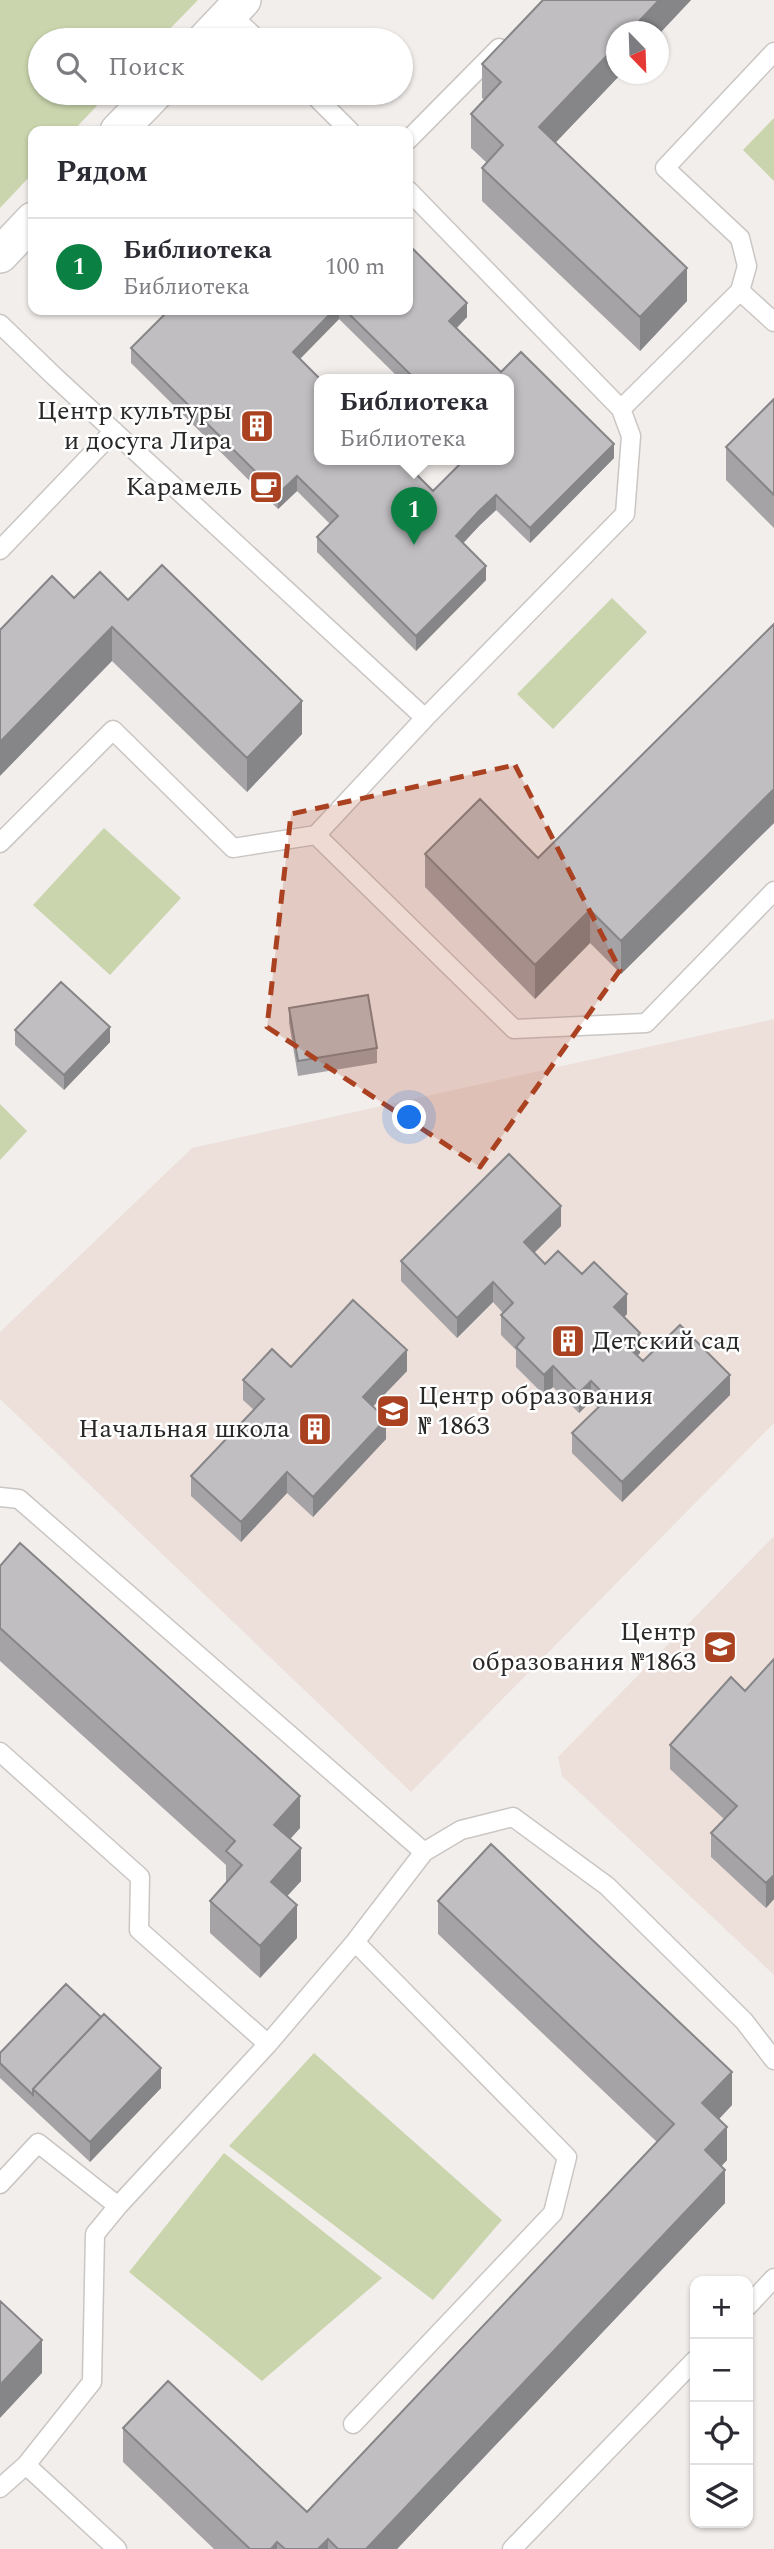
<!DOCTYPE html>
<html lang="ru">
<meta charset="utf-8">
<style>
:root{--surface:#fff;--page:#f7f7f7;--text:#2b2b33;--muted:#7c7c81;--line:#e1e1e2;--accent:#0b8043}
body{margin:0;font-family:Spectral,serif;background:var(--page);color:var(--text)}
.controls{position:absolute;right:21px;bottom:21px;display:grid;overflow:hidden;border-radius:14px;box-shadow:0 2px 5px #0004}
.controls button{width:63px;height:63px;display:grid;place-items:center;padding:0;border:0;border-bottom:2px solid var(--line);background:var(--surface);color:var(--text);font:35px sans-serif}
.compass{position:absolute;left:606px;top:21px;width:63px;height:63px;border-radius:50%;background:var(--surface);box-shadow:0 2px 5px #0004;rotate:157deg}
.you{position:absolute;left:410px;top:1118px;width:24px;height:24px;margin:-18px;border:5px solid #fff;border-radius:50%;background:#1a73e8;box-shadow:0 0 0 10px #1a73e833}
.badge{display:grid;place-items:center;width:46px;height:46px;border-radius:50%;background:var(--accent);color:#fff;font-size:23px;font-weight:700}
.pin{position:absolute;translate:-50% -58px;filter:drop-shadow(0 2px 4px #0008)}
.pin::after{content:'';position:absolute;top:37px;width:24px;height:21px;background:inherit;clip-path:polygon(0 0,100% 0,50% 100%)}
.popup{position:absolute;left:314px;top:374px;width:200px;height:91px;box-sizing:border-box;display:grid;place-content:center;border-radius:14px;background:var(--surface);filter:drop-shadow(0 2px 5px #0005);font-size:23px;white-space:nowrap;color:var(--muted)}
.popup b{font-size:26px;color:var(--text)}
.popup::after{content:'';position:absolute;left:50%;top:100%;margin-left:-14px;border:14px solid transparent;border-top-color:var(--surface)}
.list{margin:0;padding:0;list-style:none}
h2{display:flex;justify-content:space-between;align-items:center;height:91px;margin:0;padding:0 28px;font-size:30px}
h2 small{font-size:23px;font-weight:400;color:var(--muted)}
.list li{display:grid;grid-template-columns:46px 1fr auto;gap:21px;align-items:center;box-sizing:border-box;height:98px;padding:0 28px;border-top:2px solid var(--line)}
.list b{display:block;font-size:26px;white-space:nowrap}
.list p{margin:0;font-size:23px;white-space:nowrap;color:var(--muted)}
.list em{font-size:23px;font-style:normal;color:var(--muted)}
.icon{flex:none;width:38px;height:38px;fill:none;stroke:currentColor;stroke-width:2;stroke-linecap:round;stroke-linejoin:round}
.map{position:relative;flex:none;width:774px;height:2549px;overflow:hidden}
.search{position:absolute;background:var(--surface);box-shadow:0 2px 5px #0004;left:28px;top:28px;width:385px;height:77px;display:flex;align-items:center;gap:18px;box-sizing:border-box;padding:0 24px;border-radius:38px;color:var(--muted);font-size:26px}
.panel{position:absolute;background:var(--surface);box-shadow:0 2px 5px #0004;left:28px;top:126px;width:385px;height:189px;border-radius:14px}
.map>svg:first-child{display:block}
.built{fill:#ede0db}
.green{fill:#cad5ad}
.lines{fill:none;stroke-linecap:round;stroke-linejoin:round}
.lane-casing{stroke:#cac6c4;stroke-width:21}
.street-casing{stroke:#cac6c4;stroke-width:38}
.lane{stroke:#fff;stroke-width:18}
.street{stroke:#fff;stroke-width:35}
.wall{fill:#a5a3a6;fill-rule:evenodd}
.shaded-wall{fill:#868587}
.building{fill:#c0bec1;stroke:#868587;stroke-width:2}
.marked{fill:#aa4221;fill-opacity:0.2;stroke:#aa4221;stroke-width:5;stroke-dasharray:14 9;stroke-linejoin:round}
.labels{text-anchor:middle;dominant-baseline:central;stroke-width:5;stroke-linejoin:round;paint-order:stroke}
.poi-label{font-size:26px;fill:#292827;stroke:#fff;text-anchor:end}
</style>
<div class="map">
<svg width="774" height="2549" viewBox="0 0 774 2549">
<rect width="100%" height="100%" fill="#f2eeec"/>
<path class="built" d="M774 1019V1423L411 1792 0 1399V1332L192 1148Z
M774 1536V1975L562 1776 558 1757Z"/>
<path class="green" d="M0 0H198L159 40H40V93H109L73 131H33V173L0 208Z
M774 118V181L743 150Z
M612 598 647 632 553 729 517 694Z
M104 828 181 898 110 975 33 905Z
M0 1104 27 1131 0 1160Z
M314 2053 502 2220 433 2300 229 2146Z
M224 2153 382 2278 262 2381 129 2272Z"/>
<g class="lines">
<g class="lane-casing">
<path id="lane" d="M230 14 258 40
M312 93 350 131
M408 140 499 48
M408 190 621 409
M740 291 774 322
M0 324 55 377 425 718
M0 550 114 431
M316 835 514 1029 646 1023 774 891
M0 843 113 730 233 848 316 835 425 718 625 514 631 436 621 409 740 291 747 266 740 238 665 168 774 52
M0 1497 19 1499 424 1852 355 1942 268 2044 118 2206 95 2234 92 2382 26 2465 0 2488
M0 1752 140 1877 139 1930 268 2044
M424 1852 461 1830 513 1817 607 1886 744 2021 774 2060
M0 2184 38 2143 118 2206
M748 2306 774 2278
M353 2424 553 2213 567 2157 355 1942
M26 2465 117 2549
M512 2549 695 2360"/>
</g>
<g class="street-casing">
<path id="street" d="M205 40 243 0
M118 131 155 93
M0 255 33 220"/>
</g>
<use href="#lane" class="lane"/>
<use href="#street" class="street"/>
</g>
<path class="wall" d="M691 0 659 34V32L617 74H621L555 143 687 301 640 351 482 201V168L487 163 471 148V114L485 100 482 98V64Z
M236 310H408L467 317 457 328 501 372 614 458 530 543 496 510 479 526 463 543 486 580 416 651 317 552V537L330 524 297 491 278 509 131 363V348L234 312ZM339 319 400 379H508V459L433 491 300 359Z
M774 399V528L726 480V447Z
M74 598 128 600 302 734 247 792 112 661Z
M774 624V823L621 974 590 943 535 999 425 887V854L538 858Z
M289 1008 377 1048V1063L298 1076 289 1023Z
M15 1030 110 1042 64 1090 15 1045Z
M561 1226 534 1253 545 1264 582 1274 627 1314 624 1317 640 1353 637 1356 643 1361 730 1395 622 1502 572 1453V1433L598 1408 591 1401 579 1413 553 1387 544 1395 516 1367V1350L501 1335V1315L503 1313 493 1302 457 1338 401 1281V1261Z
M291 1367 407 1371 373 1406 386 1439 313 1517 287 1493 241 1542 191 1496V1476L254 1410 243 1400V1380Z
M0 1566 300 1828 290 1839 301 1881 287 1896 297 1938 260 1978 210 1933V1901L226 1883V1865L0 1661Z
M774 1659V1899L766 1908 711 1857V1833L724 1819 670 1769V1745L745 1691Z
M438 1901 732 2105 719 2119 727 2160 721 2166 725 2203 397 2549H214L123 2462V2428L307 2512 657 2142 438 1934Z
M0 2053 161 2088 90 2162 0 2078Z"/>
<path class="shaded-wall" d="M659 0H691L659 34V32H629Z
M617 45V74H621L539 160V127Z
M687 268V301L640 351V317Z
M467 303V317L449 335V321Z
M334 310H339V319L293 366V352Z
M614 444V458L530 543V528Z
M297 476V491L278 509V494Z
M496 495V510L479 526 456 551V536L479 511Z
M486 566V580L416 651V636Z
M112 627V661L0 776V742Z
M302 701V734L247 792V758Z
M774 789V823L621 974V941Z
M590 910V943L535 999V965Z
M110 1027V1042L64 1090V1075Z
M561 1206V1226L524 1263V1242Z
M493 1282V1302L457 1338V1318Z
M627 1294V1314L614 1327V1307Z
M640 1333V1353L627 1366V1346Z
M407 1350V1371L363 1417V1397Z
M553 1366V1387L544 1395V1375Z
M730 1375V1395L622 1502V1482Z
M591 1381V1401L579 1413V1393Z
M386 1419V1439L313 1517V1497Z
M287 1472V1493L241 1542V1522Z
M300 1796V1828L274 1857V1825Z
M301 1848V1881L271 1914V1882Z
M774 1875V1899L766 1908V1883Z
M297 1905V1938L260 1978V1946Z
M161 2068V2088L90 2162V2142Z
M732 2072V2105L702 2137V2103Z
M727 2127V2160L705 2184V2150Z
M725 2170V2203L397 2549H366Z
M42 2340V2373L0 2418V2385Z
M328 2539V2549H318Z
M277 2542V2549H271Z"/>
<path class="building" d="M543 0H659L629 32H617V45L539 127 687 268 640 317 482 168 503 145 471 114 501 82 482 64Z
M408 244 467 303 449 321 501 372 521 352 614 444 530 528 496 495 479 511 456 536 486 566 416 636 317 537 338 516 297 476 278 494 131 348 169 310H233L234 312 236 310H334L293 352 320 379 319 459H401L433 491 465 459H508V379H415L345 310H408Z
M774 399V495L726 447Z
M162 565 302 701 247 758 112 627 0 742V630L52 576 74 598 100 572 128 600Z
M774 624V789L621 941 590 910 535 965 425 854 480 799 538 858Z
M61 982 110 1027 64 1075 15 1030Z
M368 995 377 1048 298 1061 289 1008Z
M509 1154 561 1206 524 1242 545 1264 558 1251 582 1274 594 1262 627 1294 614 1307 640 1333 627 1346 643 1361 680 1325 730 1375 622 1482 572 1433 608 1398 591 1381 579 1393 553 1366 544 1375 516 1347 524 1338 501 1315 513 1303 493 1282 457 1318 401 1261Z
M353 1300 407 1350 363 1397 386 1419 313 1497 287 1472 241 1522 191 1476 264 1399 243 1380 272 1349 291 1367Z
M20 1543 300 1796 274 1825 301 1848 271 1882 297 1905 260 1946 210 1901 242 1865 226 1851 235 1841 0 1628V1566Z
M774 1659V1875L766 1883 711 1833 737 1806 670 1745 731 1677 745 1691Z
M491 1844 732 2072 702 2103 727 2127 705 2150 725 2170 366 2549H338L328 2539 318 2549H285L277 2542 271 2549H250L123 2428 168 2381 307 2512 674 2124 438 1901Z
M66 1984 101 2017 33 2089V2095L0 2063V2053Z
M104 2014 161 2068 90 2142 33 2089Z
M0 2301 42 2340 0 2385Z"/>
<path class="marked" d="M515 765 620 970 480 1167 267 1027 291 814Z"/>
<defs>
<g id="building-square" transform="scale(1.75)"><rect x="-9" y="-9" width="18" height="18" rx="4" fill="#aa4221" stroke="#fff"/><path d="M-4-6H4V6H1V3H-1V6H-4ZM-2.5-4.3h1.7v1.8h-1.7ZM.8-4.3h1.7v1.8H.8ZM-2.5-1h1.7V.8h-1.7ZM.8-1h1.7V.8H.8Z" fill="#fff"/></g>
<g id="cafe-square" transform="scale(1.75)"><rect x="-9" y="-9" width="18" height="18" rx="4" fill="#aa4221" stroke="#fff"/><path d="M-5.5-4.5H6V0H3Q3 3.5 0 3.5H-2.5Q-5.5 3.5-5.5 0ZM3-3.2v2h1.7v-2ZM-6 4.5H4V6H-6Z" fill="#fff"/></g>
<g id="school-square" transform="scale(1.75)"><rect x="-9" y="-9" width="18" height="18" rx="4" fill="#aa4221" stroke="#fff"/><path d="M0-5L7-2L0 1L-7-2ZM-4 1L0 2.5L4 1V4Q0 6-4 4Z" fill="#fff"/></g>
</defs>
<g fill-rule="evenodd">
<use href="#building-square" x="257" y="426"/>
<use href="#cafe-square" x="266" y="487"/>
<use href="#building-square" x="568" y="1341"/>
<use href="#school-square" x="393" y="1411"/>
<use href="#building-square" x="315" y="1429"/>
<use href="#school-square" x="720" y="1647"/>
</g>
<g class="labels">
<g class="poi-label">
<text x="232" y="411">Центр культуры<tspan x="232" dy="30">и досуга Лира</tspan></text>
<text x="242" y="487">Карамель</text>
<text x="592" y="1341" text-anchor="start">Детский сад</text>
<text x="418" y="1396" text-anchor="start">Центр образования<tspan x="418" dy="30">№ 1863</tspan></text>
<text x="290" y="1429">Начальная школа</text>
<text x="696" y="1632">Центр<tspan x="696" dy="30">образования №1863</tspan></text>
</g>
</g>
</svg>
<div class="controls">
<button>+</button>
<button>−</button>
<button><svg class="icon" aria-label="locate" viewBox="0 0 24 24"><circle cx="12" cy="12" r="6"/><path d="M12 2v4M12 18v4M2 12h4M18 12h4"/></svg></button>
<button><svg class="icon" aria-label="layers" viewBox="0 0 24 24"><path d="M12 4l9 5-9 5-9-5zM3 14l9 5 9-5"/></svg></button>
</div>
<svg class="compass" viewBox="-18 -18 36 36"><path d="M0-13l5 13h-10z" fill="#e53935"/><path d="M0 13l5-13h-10z" fill="#7c7c81"/></svg>
<div class="you"></div>
<div class="pin badge" style="left:414px;top:545px">1</div>
<div class="popup"><b>Библиотека</b>Библиотека</div>
<div class="search"><svg class="icon" aria-label="search" viewBox="0 0 24 24"><circle cx="10" cy="10" r="6"/><path d="M15 15l6 6"/></svg>Поиск</div>
<section class="panel">
<h2>Рядом<small></small></h2>
<ul class="list">
<li><span class="badge">1</span><div><b>Библиотека</b><p>Библиотека</p></div><em>100 m</em></li>
</ul>
</section>
</div>
